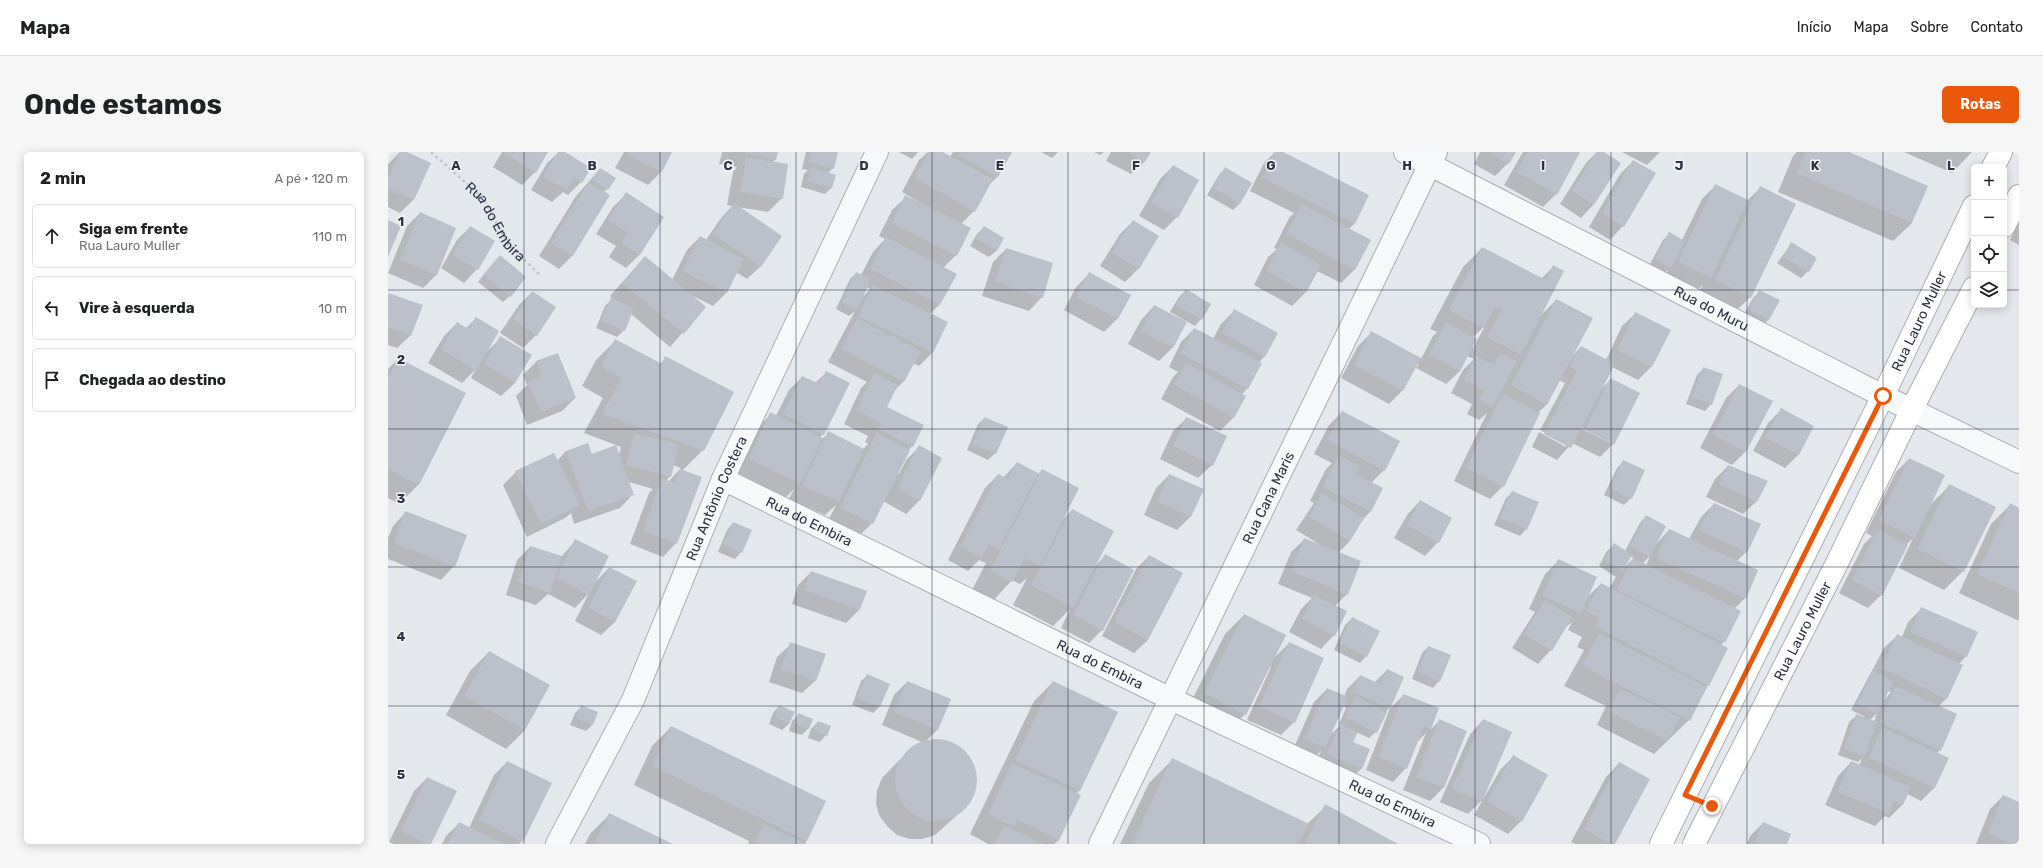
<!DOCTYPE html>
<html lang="pt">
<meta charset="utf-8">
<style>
:root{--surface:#fff;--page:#f6f6f6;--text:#202124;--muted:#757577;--line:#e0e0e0;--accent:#ea580c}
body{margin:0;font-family:Rubik,sans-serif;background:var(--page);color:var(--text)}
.controls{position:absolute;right:12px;top:12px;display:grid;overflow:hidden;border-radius:6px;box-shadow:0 2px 10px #0003}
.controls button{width:36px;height:36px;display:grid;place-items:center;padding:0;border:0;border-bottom:1px solid var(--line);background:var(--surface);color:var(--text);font:20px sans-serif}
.stop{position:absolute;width:12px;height:12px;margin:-9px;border:3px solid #ea580c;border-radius:50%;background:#fff}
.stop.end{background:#ea580c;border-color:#fff;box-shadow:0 1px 4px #0008}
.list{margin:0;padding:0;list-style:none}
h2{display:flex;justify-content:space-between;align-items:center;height:52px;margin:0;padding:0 16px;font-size:17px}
h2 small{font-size:13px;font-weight:400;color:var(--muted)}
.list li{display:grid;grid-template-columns:26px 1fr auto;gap:12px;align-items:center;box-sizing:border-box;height:64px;margin:0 8px 8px;padding:0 8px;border:1px solid var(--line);border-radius:6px}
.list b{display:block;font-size:15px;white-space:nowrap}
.list p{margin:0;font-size:13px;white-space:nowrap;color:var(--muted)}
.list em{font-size:13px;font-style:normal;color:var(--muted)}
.icon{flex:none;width:22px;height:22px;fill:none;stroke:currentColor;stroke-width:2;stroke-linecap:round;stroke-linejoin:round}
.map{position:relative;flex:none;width:1631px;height:692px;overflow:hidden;border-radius:6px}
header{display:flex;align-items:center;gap:24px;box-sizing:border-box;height:56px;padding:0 20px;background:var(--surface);border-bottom:1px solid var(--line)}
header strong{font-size:19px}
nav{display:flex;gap:22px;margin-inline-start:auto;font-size:14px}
.intro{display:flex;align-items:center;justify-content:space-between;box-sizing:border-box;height:96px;padding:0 24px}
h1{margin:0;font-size:28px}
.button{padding:10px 18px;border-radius:6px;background:var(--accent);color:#fff;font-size:14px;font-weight:700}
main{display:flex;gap:24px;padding:0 24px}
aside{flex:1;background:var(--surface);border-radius:6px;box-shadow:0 2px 10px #0003}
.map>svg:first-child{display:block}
.shadow{fill:#0003;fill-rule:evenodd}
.building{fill:#bbc0ca}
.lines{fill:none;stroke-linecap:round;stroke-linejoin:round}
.street-casing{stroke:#a9aeb7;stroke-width:24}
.secondary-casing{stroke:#a9aeb7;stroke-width:24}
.path{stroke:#c2c5cb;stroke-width:2.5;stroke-dasharray:3 3;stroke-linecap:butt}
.street{stroke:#f7f8fa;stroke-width:22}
.secondary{stroke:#fff;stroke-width:22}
.route{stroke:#ea580c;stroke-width:5}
.grid{fill:none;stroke:#2b3445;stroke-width:1;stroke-opacity:0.55}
.labels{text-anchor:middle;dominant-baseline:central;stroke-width:3;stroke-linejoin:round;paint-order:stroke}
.street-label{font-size:14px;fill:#2b3445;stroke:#f4f6f9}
.grid-label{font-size:13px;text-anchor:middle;font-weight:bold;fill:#2b3445;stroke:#f4f6f9;stroke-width:3;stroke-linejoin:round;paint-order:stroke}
</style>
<header>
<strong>Mapa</strong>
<nav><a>Início</a><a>Mapa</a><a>Sobre</a><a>Contato</a></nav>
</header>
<div class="intro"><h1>Onde estamos</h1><a class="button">Rotas</a></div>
<main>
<aside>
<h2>2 min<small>A pé · 120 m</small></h2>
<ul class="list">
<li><svg class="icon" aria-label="ahead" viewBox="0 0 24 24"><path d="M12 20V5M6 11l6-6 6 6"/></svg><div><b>Siga em frente</b><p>Rua Lauro Muller</p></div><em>110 m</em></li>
<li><svg class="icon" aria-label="left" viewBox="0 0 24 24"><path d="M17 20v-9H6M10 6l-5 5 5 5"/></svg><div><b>Vire à esquerda</b></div><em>10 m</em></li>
<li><svg class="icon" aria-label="arrive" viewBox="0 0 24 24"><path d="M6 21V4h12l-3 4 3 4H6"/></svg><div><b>Chegada ao destino</b></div></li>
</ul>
</aside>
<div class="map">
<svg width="1631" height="692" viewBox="0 0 1631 692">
<rect width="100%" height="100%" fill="#e4e7ec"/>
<path class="shadow" d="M12 0H16L41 12 25 48 12 61 0 55V12Z
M114 0H159L147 20 134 33 105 15Z
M171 0H175L193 30 180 43 175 40 164 50 143 38 159 11Z
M236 0H283L273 20 260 33 227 16Z
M334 0H389L387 8 384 11 394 46 380 60 349 55 373 114 359 127 348 120 338 141 325 154 305 144 317 155 282 195 243 162 236 178 229 185 208 176 217 154 224 147 222 144 257 105 284 128 299 98 312 85 318 88 333 66 344 54 339 53 345 20 349 15 331 12Z
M418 0H449L445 16 440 21 443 36 437 42 413 35 416 22 420 18 414 17Z
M511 0H530L524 7Z
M540 0H553L562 5 565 0H622L609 25 600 34 586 59 573 72 568 103 555 116 552 152 542 162 544 201 531 214 525 211 515 230 505 240 498 255 524 294 520 299 509 321 511 322 518 308 531 295 553 307 531 349 518 362 495 349 484 371 471 384 440 369 448 353 437 363 401 347 406 337 398 345 348 320 370 275 383 262 388 264 401 238 414 225 427 231 439 220 435 282 432 285 434 287 441 281 475 297 480 292 477 290 480 284 456 272 473 236 479 230 440 210 467 159 461 164 448 157 462 127 469 121 473 123 485 100 497 87 491 84 504 58 518 45 531 51V50L514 40 531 8ZM478 135 482 137 474 146Z
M653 0H670L664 6Z
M706 0H716L712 3Z
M723 0H761L757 9 743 22 718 9Z
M887 0H893L966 72 961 77 982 88 966 118 953 131 929 119 917 141 904 154 866 133 880 105 889 97 886 96 901 66 906 61 862 39 876 11Z
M1092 0H1127L1120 11 1107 24 1086 12Z
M1135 0H1191L1168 42 1155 55 1116 33Z
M1209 0H1214L1206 52 1193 66 1172 52 1198 11Z
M1234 0H1272L1259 13Z
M1409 0H1463L1462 1 1524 71 1505 89 1390 40 1405 4Z
M1516 0H1584L1564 21Z
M1245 9 1235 74 1222 88 1201 75 1232 22Z
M785 14 789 65 776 78 751 64 772 27Z
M837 16 863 31 851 52 845 58 819 43 831 23Z
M212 17 219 37 216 40 221 43 184 104 171 117 151 104 188 44Z
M1328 33 1359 49 1373 35 1362 145 1343 164 1308 147 1315 132 1309 139 1278 123 1280 118 1276 121 1261 114 1275 88 1281 82 1294 88 1314 47Z
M238 42 275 65 251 103 238 116 221 105 228 94 208 82 225 55Z
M32 61 67 76 48 123 35 136 0 121 19 74Z
M745 69 769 85 750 117 737 130 712 114 732 82Z
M1631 69V93L1622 88Z
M82 75 89 117 76 131 53 116 69 88Z
M596 75 615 86 608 99 601 105 582 94 589 82Z
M1403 92 1427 106 1420 119 1413 126 1389 111Z
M1094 96 1153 127 1165 115 1153 163 1168 148 1184 204 1193 195 1218 208 1234 174 1248 161 1281 178 1263 215 1250 228 1224 215 1213 237 1223 227 1225 292 1212 305 1184 291 1169 308 1144 295 1151 280 1178 295V292L1152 278 1177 231 1171 228 1159 252 1150 261 1115 334 1102 347 1066 329 1099 261 1091 268 1079 262 1084 252 1063 241 1075 218 1086 207 1079 204 1072 219 1058 232 1028 216 1031 212 1029 211 1014 239 1001 252 953 226 970 194 983 181 1033 207 1045 184 1049 180 1042 177 1075 115ZM1097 174 1085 196 1084 195 1085 185ZM1192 275 1222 289V291L1192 276Z
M618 97 654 145 641 159 594 144 605 110Z
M105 111 122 144 115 150 90 130Z
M701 122 742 144 729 167 716 180 676 158 688 135Z
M798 138 813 167 807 174 782 160 791 145Z
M1372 139 1381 167 1374 174 1355 164 1365 146Z
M144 140 148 183 135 196 112 181 131 153Z
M0 142 23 183 9 196 0 193Z
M766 154 797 171 784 196 771 209 740 192 753 168Z
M847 158 877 204 870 211 872 212 859 237 853 243 857 244 845 266 832 279 773 247 785 225 790 220 781 215 793 190 806 177 825 187 833 172Z
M88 166 99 199 113 186 142 203 127 231 113 244 83 226 88 217 74 231 40 211 56 184 69 171 77 177Z
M227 189 272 212 278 206 315 298 294 319 288 391 275 405 242 392 261 341 265 337 241 330 245 342 232 356 186 372 183 361 177 366 139 385 115 333 128 320 169 309 178 299 204 303H231L233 295 196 281 215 246 194 234 208 208ZM285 313 293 316 280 330 278 329 282 324Z
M169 202 187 246 174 259 139 273 128 244 139 233 135 223 148 210Z
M10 207 76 241 30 333 11 352 0 346V217Z
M1316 216 1323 252 1317 259 1298 252 1309 223Z
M1351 233 1383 250 1357 300 1344 313 1312 296 1338 246Z
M1393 258 1424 274 1410 303 1397 316 1365 299 1380 271Z
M954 260 996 318 983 331 982 360 974 368 962 389 950 401 959 442 947 454 946 483 933 497 901 480 913 457 924 446 890 432 903 400 917 387 931 392 908 378 926 351 922 349 938 317 944 311 926 302 941 273Z
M597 266 607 301 600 308 579 298 590 272Z
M799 266 824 313 810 326 772 307 785 279Z
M1521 307 1542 353 1562 333 1575 419 1556 438 1511 416 1525 386 1518 393 1493 443 1480 456 1451 441 1476 392 1484 384 1478 381 1508 320Z
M1235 310 1243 346 1236 353 1216 343 1229 316Z
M629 311 650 322 654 318 675 367 684 358 707 414 717 404 714 478 701 491 673 476 682 457 665 474 625 453 639 426 632 432 624 428 605 449 584 438 598 411 591 408 580 419 560 408 597 336 610 323 615 326Z
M1340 314 1369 349 1355 362 1318 345 1327 327Z
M781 323 814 337 802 365 789 378 756 363 768 336Z
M1125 340 1138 377 1132 384 1106 373 1118 346Z
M1032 349 1050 390 1037 404 1006 386 1019 363Z
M1326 352 1358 400 1349 409 1357 446 1346 457 1352 459 1333 494 1320 533 1301 568 1266 602 1209 573 1218 554 1176 534 1196 498 1189 495 1194 485 1180 478 1184 470 1179 474 1178 473 1163 498 1150 512 1124 496 1147 460 1141 457 1157 422 1170 409 1199 445 1213 432 1221 436 1228 425 1211 414 1219 399 1226 393 1237 399 1252 371 1258 364 1270 390 1281 378 1301 387 1313 365ZM1242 404 1246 406 1235 417ZM1262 404 1258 414 1254 412Z
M1622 353 1631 357V469L1571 441 1603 372Z
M18 360 66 414 53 428 0 407V386L5 374Z
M345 371 353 400 347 407 330 400 339 378Z
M188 388 206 431 221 416 247 430 227 470 213 483 187 469 201 441 187 456 160 442 148 453 118 443 129 408 142 395 173 405Z
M761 404 760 488 746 501 714 484 748 417Z
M423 420 471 458 458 471 404 452 410 433Z
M1534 456 1578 504 1571 512 1574 513 1558 547 1551 554 1552 598 1549 601 1559 606 1546 636 1533 649 1519 642 1514 653 1501 666 1497 664 1487 674 1437 653 1450 624 1463 610 1471 614 1474 606 1470 610 1450 603 1461 570 1468 564 1477 565 1463 558 1496 496 1510 483 1514 485 1520 470ZM1500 539 1503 540 1496 548ZM1489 561 1486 570 1482 568Z
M856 463 886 506 901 491 906 570 893 583 859 568 883 515 881 514 857 562 838 581 798 560 837 482Z
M964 466 978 504 972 511 946 498 957 473Z
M403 492 428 528 414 541 381 530 389 505Z
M1040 495 1051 529 1045 536 1024 527 1034 501Z
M101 500 137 578 118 597 58 563 82 519Z
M999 518 1001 556 997 561 988 580 981 586 968 580 964 591 981 598 973 617 960 630 926 616 933 599 923 609 904 600 926 550 939 537 956 545 959 537 972 524 986 531ZM955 554 958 556 951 572 953 573 942 583Z
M480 523 491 555 485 561 464 553 473 529Z
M519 530 561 547 549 578 537 590 546 588 558 589 571 595 580 604 586 616 588 630 585 643 578 655 547 683 534 687H521L509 683 499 674 491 663 488 651 489 638 494 626 522 597 534 590 494 573 506 543Z
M665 530 691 639 688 642 691 644 671 688 666 692H600L582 682 646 549Z
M1016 543 1050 557 1042 578 1051 569 1055 636 1042 649 1015 638 1038 581 1029 590 1018 616 1005 630 978 618 1002 556Z
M194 554 204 573 198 579 182 573 187 561Z
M391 554 405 560 401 572 394 578 381 572 385 561Z
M411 563 423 567 420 577 414 583 401 579 404 569Z
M1095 568 1094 648 1080 662 1052 650 1082 582Z
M430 570 438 583 432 590 420 586 423 577Z
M283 575 437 650 417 692H360L361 689 246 633 264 594Z
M1125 605 1133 669 1120 682 1086 663 1112 618Z
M785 607 919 672 938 654 1008 692H732L761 631Z
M119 610 134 689 131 692H54L58 684 71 671 81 676 106 623Z
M1231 611 1225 692H1187L1183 690 1218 625Z
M39 626 42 692H0L26 639Z
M1615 644 1631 651V692H1588L1602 657Z
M221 663 282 692H197L202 682Z
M1375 671 1398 692H1359L1362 684Z"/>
<path class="building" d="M12 0H19L43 11 26 48 0 36V27Z
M118 0H160L148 21 117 2Z
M170 0H177L203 16 194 31 186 25 178 38 155 24Z
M241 0H284L274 20 240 3Z
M354 0H390L388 8Z
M423 0H450L446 17 420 10Z
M541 0H555L605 27 587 60 527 26Z
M573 0H624L610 25 571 4Z
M739 0H763L757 10Z
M887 0H895L981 43 967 72 874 26Z
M1101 0H1128L1121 12Z
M1140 0H1192L1169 43 1129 20Z
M1209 0H1216L1233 11 1206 53 1184 38Z
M1417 0H1461L1540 34 1524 71 1408 21Z
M358 5 400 12 395 47 352 40Z
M1245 8 1268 21 1236 75 1214 61Z
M785 13 811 28 790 66 763 51Z
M423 15 448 23 444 36 419 29Z
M837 15 864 31 852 52 825 36Z
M212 16 228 26 220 38 204 28Z
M201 30 222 43 185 104 163 91Z
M1327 32 1360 48 1323 126 1290 110Z
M1372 34 1408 52 1363 146 1327 128Z
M238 40 276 65 252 103 233 91 240 81 220 68Z
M517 43 583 76 569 104 504 71Z
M346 51 394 84 373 115 325 82Z
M914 52 983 88 967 118 898 82Z
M32 60 68 76 49 123 12 108Z
M0 68 13 74 0 105Z
M745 68 771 84 751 117 724 101Z
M82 74 107 89 90 118 65 103Z
M596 74 616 86 609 99 588 87Z
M1281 80 1297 89 1283 116 1267 107Z
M312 84 356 107 339 141 294 119Z
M498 85 569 122 552 153 482 117Z
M1403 90 1429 106 1421 120 1395 105Z
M893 91 933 113 918 141 878 119Z
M1094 95 1158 128 1165 113 1176 119 1133 203 1099 185 1114 158 1107 154 1096 176 1061 158Z
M618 96 665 111 655 146 607 130Z
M112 103 138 125 123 145 95 123Z
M257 104 318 155 296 182 234 131Z
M468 120 483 127 469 158 454 150Z
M701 120 743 143 730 167 688 145Z
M485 133 560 170 545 201 470 164Z
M798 137 823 152 814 168 788 153Z
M1371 138 1392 148 1381 168 1361 158Z
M144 139 168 155 149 184 125 167Z
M0 141 35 153 23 184 0 175Z
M223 146 246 156 237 179 213 169Z
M1168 147 1205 166 1159 253 1123 233Z
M766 153 799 170 785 196 753 179Z
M846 157 890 181 877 205 834 181Z
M1247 160 1283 178 1264 215 1229 198Z
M88 165 111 179 88 219 53 197 69 170 80 177Z
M469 166 533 199 516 230 453 197Z
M1058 170 1089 187 1072 219 1041 203Z
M806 176 874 211 860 237 793 202Z
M983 179 1033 206 1015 239 966 213Z
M112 184 144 203 127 231 96 212Z
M227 187 274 212 277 204 346 240 316 299 214 262 233 226 213 215Z
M1193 194 1227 212 1183 296 1156 282 1189 218 1182 214Z
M170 201 188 246 153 260 140 230 154 224 148 209Z
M1112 201 1129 209 1105 255 1091 248 1096 238 1076 228 1088 204 1106 213Z
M10 206 78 241 31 333 0 317V225Z
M798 211 858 244 846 266 786 233Z
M1315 215 1335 222 1324 253 1304 245Z
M438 219 462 231 436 283 395 262 414 224 431 232Z
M486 221 510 233 499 255 536 273 525 295 490 277 493 271 468 259Z
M1222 226 1252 241 1226 293 1197 278Z
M1351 232 1385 249 1358 300 1325 283Z
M1114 242 1152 261 1116 335 1078 316Z
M1393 256 1426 274 1411 303 1377 286Z
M954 259 1012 289 997 319 939 288Z
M382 260 435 286 412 332 361 307Z
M596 265 620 275 608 302 585 292Z
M798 265 839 284 825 314 785 294Z
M440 279 476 297 451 350 414 334Z
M246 281 291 292 283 325 238 313Z
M489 281 522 298 485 372 452 356Z
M200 291 204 302 228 293 246 343 200 359 178 299Z
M531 293 554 306 532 349 509 336Z
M166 301 192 353 153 372 127 319Z
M950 303 972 314 968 322 995 336 983 360 935 335Z
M1521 306 1557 323 1527 386 1491 368Z
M1235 308 1257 318 1244 347 1222 337Z
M629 310 650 321 611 398 601 393 594 406 572 395 610 322 620 327Z
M1340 313 1380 329 1369 350 1331 332Z
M292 317 314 325 289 392 255 379 274 326 286 331Z
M654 317 691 336 652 414 637 406 624 430 602 419Z
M781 322 816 337 803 365 769 350Z
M1561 332 1608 355 1576 420 1529 397Z
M1124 339 1151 350 1139 378 1112 366Z
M934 341 976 366 962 389 921 365Z
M1032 348 1064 366 1051 391 1019 373Z
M1326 351 1373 372 1359 401 1311 378Z
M1622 351 1631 356V441L1589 422Z
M684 357 726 379 685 456 643 433Z
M17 359 79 383 67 415 6 391Z
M1258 363 1278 374 1262 405 1242 395Z
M345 370 364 378 354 401 335 393Z
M1281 377 1370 418 1358 447 1268 406Z
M1489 378 1520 393 1494 444 1464 428Z
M916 386 973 409 960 443 903 419Z
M187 387 221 404 201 443 168 426Z
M1226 391 1244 403 1235 419 1216 407Z
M142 394 174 404 162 441 130 430Z
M717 402 746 418 715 479 685 463Z
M761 403 795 421 760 488 726 470Z
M1245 406 1353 459 1337 491 1229 438Z
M1170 407 1209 425 1193 461 1154 444Z
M221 415 249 429 227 470 200 456Z
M423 419 479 439 472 458 416 438Z
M1213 431 1340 496 1321 534 1208 475 1212 466 1198 459Z
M926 443 959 459 947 484 914 467Z
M1157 448 1184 465 1164 499 1136 482Z
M1533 455 1590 480 1579 505 1522 480Z
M856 462 898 483 858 563 816 541Z
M964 465 992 479 979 505 952 491Z
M1211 481 1319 535 1302 569 1194 514Z
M1509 482 1575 513 1559 547 1493 516Z
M402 490 438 502 428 529 393 517Z
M901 490 936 506 907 571 871 554Z
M1040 494 1063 503 1052 530 1030 520Z
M101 499 162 533 137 578 76 544Z
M999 517 1016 525 1002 557 965 540 972 523 992 532Z
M1485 519 1505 530 1489 562 1469 552Z
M479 522 502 532 492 555 469 546Z
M519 529 563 547 550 578 506 560Z
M665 529 730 560 692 639 627 608Z
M1508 534 1569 562 1553 599 1492 570Z
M939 536 960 545 937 596 916 587Z
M1232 537 1292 565 1280 589 1221 560Z
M1015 542 1051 556 1043 577 1036 574 1019 617 990 605Z
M967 544 999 560 989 581 957 565Z
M193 553 210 560 205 573 188 566Z
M391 553 407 560 401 572 387 565Z
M410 561 425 567 421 577 407 572Z
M1468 562 1489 570 1477 604 1456 597Z
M1051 567 1079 579 1056 636 1028 625Z
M1095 567 1124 580 1094 650 1064 636Z
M430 569 443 574 439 584 426 579Z
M952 572 970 580 965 590 982 597 974 617 939 602Z
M283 574 438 649 419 689 264 614Z
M1494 575 1561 606 1547 636 1481 606Z
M507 628a41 41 0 1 1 82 0a41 41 0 1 1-82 0Z
M1125 603 1160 623 1134 670 1099 650Z
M784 606 921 672 910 692H744Z
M119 609 164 631 135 690 91 668Z
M1463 609 1523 635 1515 653 1506 649 1501 662 1450 640Z
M1231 610 1262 627 1227 692H1223L1196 677Z
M624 611 693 643 671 688 629 668 626 675 600 663Z
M39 625 69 639 43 692H39L13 679Z
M1615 643 1631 650V692H1624L1600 682Z
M937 652 1010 692H918L917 691Z
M221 661 285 692H206Z
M71 670 116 692H60Z
M1375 670 1403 682 1399 692H1366Z
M375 672 419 692H366Z
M615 673 655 692H607Z"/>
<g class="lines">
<g class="street-casing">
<g id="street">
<path id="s2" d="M1017 0 1495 244 1631 310"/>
<path id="s3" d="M335 327 783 547 1091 692"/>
<path id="s4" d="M169 692 245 548 335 327 489 0"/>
<path id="s5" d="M712 692 1048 0"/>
</g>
</g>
<g class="secondary-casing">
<g id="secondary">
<path d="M1605 15 1613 0"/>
<path d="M1616 74 1631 44"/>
<path id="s6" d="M1273 692 1495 244 1586 54"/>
<path id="s7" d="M1306 692 1448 413 1524 257 1586 136"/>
</g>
</g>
<path class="path" id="s1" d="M43 0 95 46 120 92 153 124"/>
<use href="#street" class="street"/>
<use href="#secondary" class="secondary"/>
</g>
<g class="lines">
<path class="route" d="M1324 654 1297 643 1495 244"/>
</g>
<path class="grid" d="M136 0V692M272 0V692M408 0V692M544 0V692M680 0V692M816 0V692M951 0V692M1087 0V692M1223 0V692M1359 0V692M1495 0V692M0 138H1586M1616 138H1631M0 277H1631M0 415H1631M0 554H1631"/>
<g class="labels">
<g class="street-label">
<text stroke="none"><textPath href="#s1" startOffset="96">Rua do Embira</textPath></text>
<text stroke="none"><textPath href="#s2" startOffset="344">Rua do Muru</textPath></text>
<text stroke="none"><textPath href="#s6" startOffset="583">Rua Lauro Muller</textPath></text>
<text stroke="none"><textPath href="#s4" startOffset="381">Rua Antônio Costera</textPath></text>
<text stroke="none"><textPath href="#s5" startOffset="385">Rua Cana Maris</textPath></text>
<text stroke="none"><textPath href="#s3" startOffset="96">Rua do Embira</textPath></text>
<text stroke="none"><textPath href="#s7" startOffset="239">Rua Lauro Muller</textPath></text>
<text stroke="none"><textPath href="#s3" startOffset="420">Rua do Embira</textPath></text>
<text stroke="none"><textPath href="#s3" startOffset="744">Rua do Embira</textPath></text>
</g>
</g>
<g class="grid-label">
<text x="68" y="18">A</text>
<text x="204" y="18">B</text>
<text x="340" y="18">C</text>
<text x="476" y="18">D</text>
<text x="612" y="18">E</text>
<text x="748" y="18">F</text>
<text x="883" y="18">G</text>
<text x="1019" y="18">H</text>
<text x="1155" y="18">I</text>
<text x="1291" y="18">J</text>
<text x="1427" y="18">K</text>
<text x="1563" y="18">L</text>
<text x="13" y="74">1</text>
<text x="13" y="212">2</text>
<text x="13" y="351">3</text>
<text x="13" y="489">4</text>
<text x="13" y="627">5</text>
</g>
</svg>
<div class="controls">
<button>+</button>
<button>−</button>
<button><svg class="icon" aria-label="locate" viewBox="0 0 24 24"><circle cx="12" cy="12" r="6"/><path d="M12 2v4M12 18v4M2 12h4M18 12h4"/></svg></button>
<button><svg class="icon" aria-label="layers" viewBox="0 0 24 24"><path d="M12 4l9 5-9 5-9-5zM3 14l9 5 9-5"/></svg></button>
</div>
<div class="stop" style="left:1495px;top:244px"></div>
<div class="stop end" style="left:1324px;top:654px"></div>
</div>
</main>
